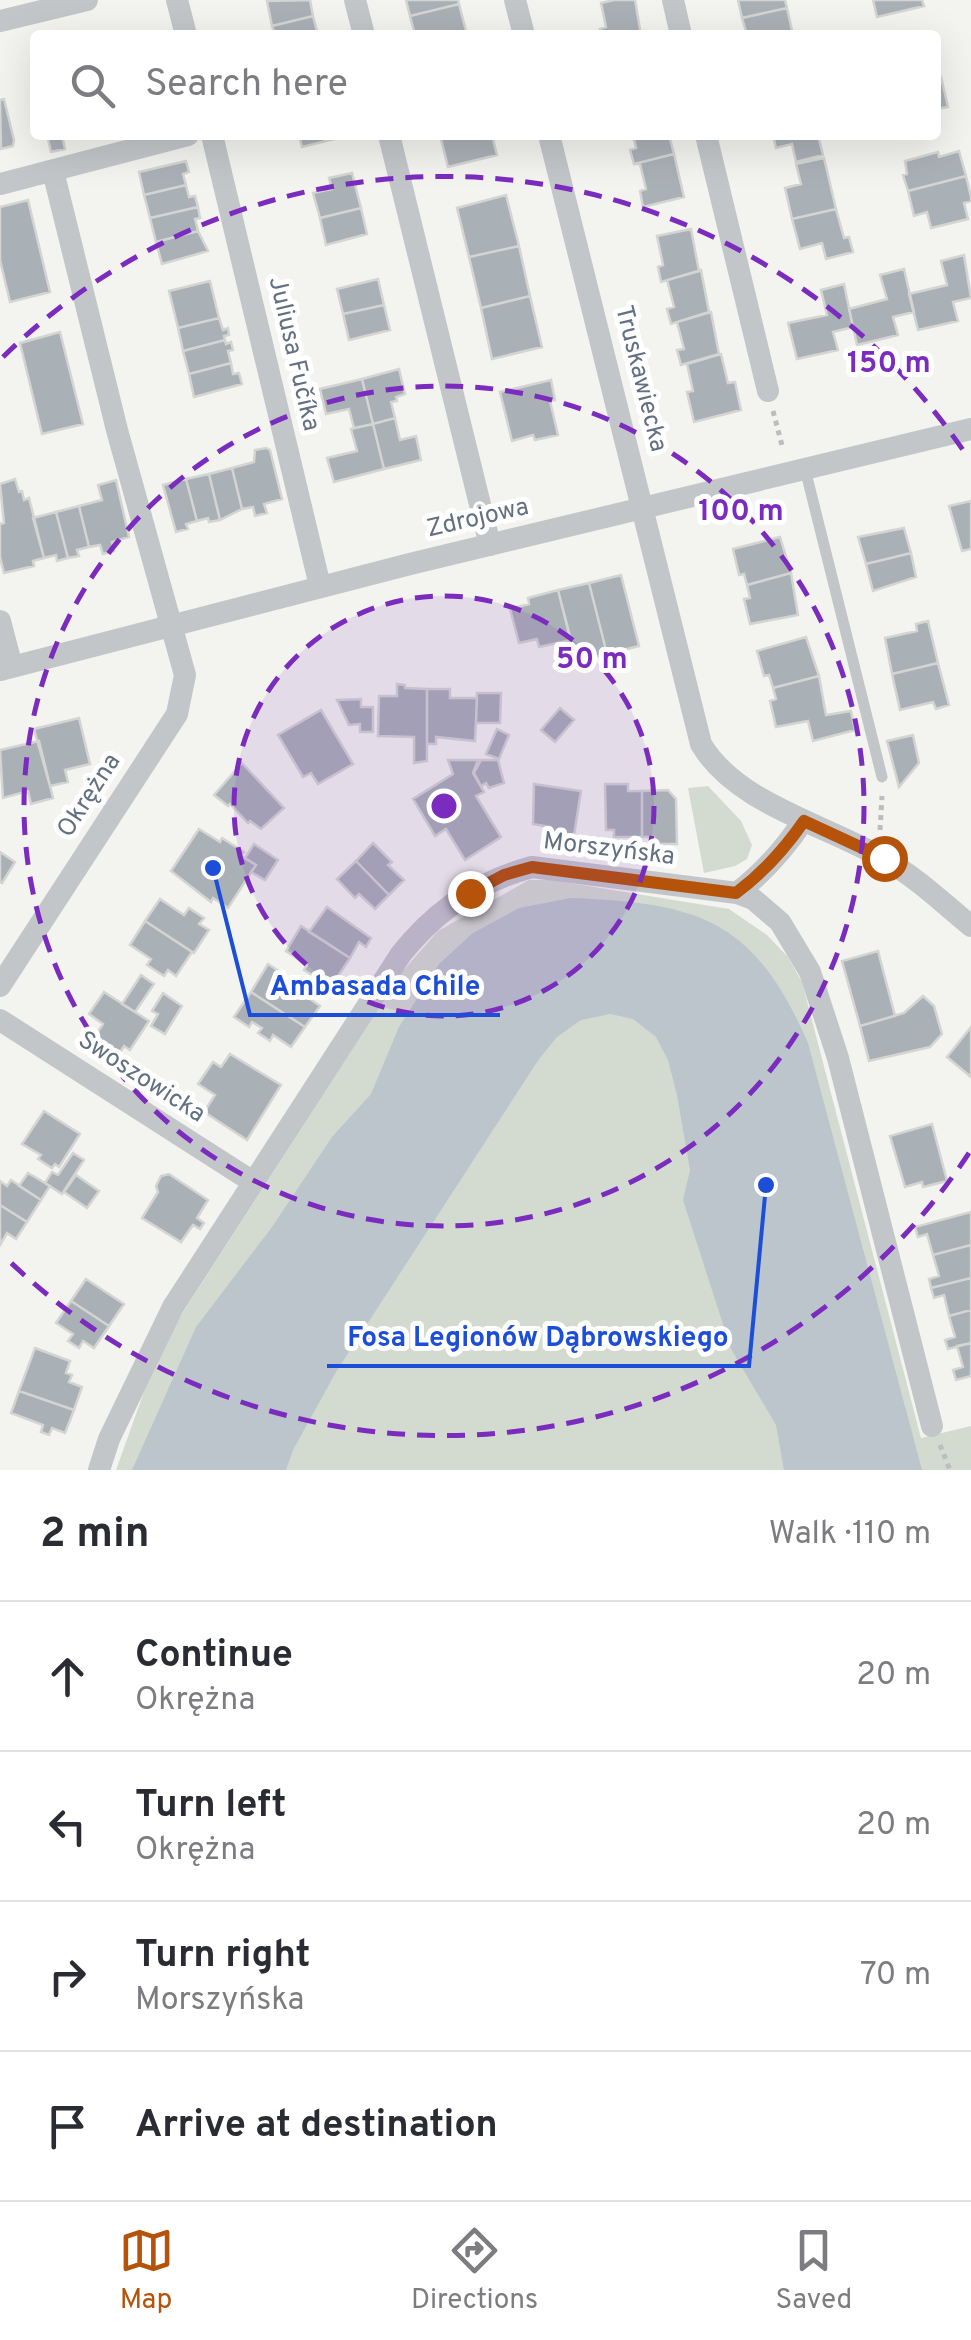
<!DOCTYPE html>
<meta charset="utf-8">
<style>
:root{--surface:#fff;--page:#f2f2f3;--text:#2b2b33;--muted:#7c7c81;--line:#e1e1e2;--accent:#b45309}
body{margin:0;font-family:Overpass,sans-serif;background:var(--page);color:var(--text)}
.stop{position:absolute;width:30px;height:30px;margin:-22px;border:8px solid #b45309;border-radius:50%;background:#fff}
.stop.end{background:#b45309;border-color:#fff;box-shadow:0 2px 10px #0008}
.list{margin:0;padding:0;list-style:none}
h2{display:flex;justify-content:space-between;align-items:center;height:130px;margin:0;padding:0 40px;font-size:42px}
h2 small{font-size:32px;font-weight:400;color:var(--muted)}
.list li{display:grid;grid-template-columns:65px 1fr auto;gap:30px;align-items:center;box-sizing:border-box;height:150px;padding:0 40px;border-top:2px solid var(--line)}
.list b{display:block;font-size:38px;white-space:nowrap}
.list p{margin:0;font-size:32px;white-space:nowrap;color:var(--muted)}
.list em{font-size:32px;font-style:normal;color:var(--muted)}
.icon{flex:none;width:55px;height:55px;fill:none;stroke:currentColor;stroke-width:2;stroke-linecap:round;stroke-linejoin:round}
.map{position:relative;flex:none;width:971px;height:1470px;overflow:hidden}
.search{position:absolute;background:var(--surface);box-shadow:0 10px 40px #0002;left:30px;right:30px;top:30px;height:110px;display:flex;align-items:center;gap:25px;box-sizing:border-box;padding:0 35px;border-radius:10px;color:var(--muted);font-size:38px}
.sheet{height:730px;background:var(--surface)}
nav{display:flex;justify-content:space-around;align-items:center;box-sizing:border-box;height:140px;border-top:2px solid var(--line);background:var(--surface);font-size:28px;color:var(--muted)}
nav a{display:grid;justify-items:center;gap:5px}
nav .on{color:var(--accent)}
.map>svg:first-child{display:block}
.green{fill:#d3dbd0}
.water{fill:#bbc5cb}
.building{fill:#a9b0b6;stroke:#d4d5d2;stroke-width:2.5}
.lines{fill:none;stroke-linecap:round;stroke-linejoin:round}
.path{stroke:#bcbdbf;stroke-width:5;stroke-dasharray:5 5;stroke-linecap:butt}
.lane{stroke:#c3c6c9;stroke-width:11}
.street{stroke:#c3c6c9;stroke-width:22}
.route{stroke:#b45309;stroke-width:12}
.ring{fill:none;stroke:#7b2cbf;stroke-width:5;stroke-dasharray:18 12}
.labels{text-anchor:middle;dominant-baseline:central;stroke-width:10;stroke-linejoin:round;paint-order:stroke}
.street-label{font-size:25px;fill:#627081;stroke:#fff}
.centre{fill:#7b2cbf;stroke:#fff;stroke-width:5}
.ring-label{font-size:30px;text-anchor:middle;font-weight:bold;fill:#7b2cbf;stroke:#fff;stroke-width:10;stroke-linejoin:round;paint-order:stroke}
.leader{fill:none;stroke:#1d4ed8;stroke-width:4}
.callout-dot{fill:#1d4ed8;stroke:#fff;stroke-width:4}
.callout-label{font-size:28px;text-anchor:middle;font-weight:bold;fill:#1d4ed8;stroke:#fff;stroke-width:10;stroke-linejoin:round;paint-order:stroke}
</style>
<div class="map">
<svg width="971" height="1470" viewBox="0 0 971 1470">
<rect width="100%" height="100%" fill="#f3f4ef"/>
<path class="green" d="M708 786 741 821 752 845 747 859 735 866 704 873 688 788Z
M529 880H551L729 909 767 935 788 957 802 982 921 1438 971 1426V1470H116L144 1392 180 1317 402 972 438 931Z"/>
<path class="water" d="M571 898C699 903 754 919 808 1043L922 1470H784L776 1425 731 1349 683 1200 690 1170 677 1095 668 1060 656 1037 633 1019 610 1014 581 1020 557 1037 539 1059 336 1372 293 1450 286 1470H132L196 1327 272 1227 332 1137 371 1094 399 1027 439 964 473 933 519 908Z"/>
<path class="building" d="M310 0 313 16 272 26 267 1Z
M406 0H458L459 4 410 16Z
M614 0H635L641 35H602L600 29 606 27 601 3Z
M738 0H785L787 8 742 18Z
M873 0H922L924 6 877 17Z
M459 4 467 35H415L410 16Z
M787 8 793 35H747L742 18Z
M313 16 318 35H275L272 26Z
M941 77 948 107 936 109V78Z
M4 99 14 140 13 146 1 149 0 100Z
M47 135H62L65 149 51 152Z
M299 135H342L343 137 302 147Z
M440 135H492L497 155 448 167Z
M633 135H669L674 154 634 164 630 150 636 148Z
M773 135H818L823 155 796 162 792 144 776 148Z
M959 151 966 176 908 191 903 175 907 174 905 161 938 152 939 157Z
M674 154 684 197 643 207 640 191 646 189 640 164H634Z
M824 158 836 209 792 219 785 188 801 184 796 164Z
M186 161 189 172 183 174 186 185 144 195 139 172Z
M352 173 361 208 320 218 313 193 332 189 329 178Z
M966 176 971 197V201L964 203 968 219 931 228 927 212 914 216 908 191Z
M186 185 189 197 195 196 198 207 150 218 144 195Z
M506 195 519 246 469 257 457 208Z
M28 200 50 292 10 302 0 260V207Z
M198 207 200 218 195 219 198 231 156 242 150 218Z
M361 208 367 234 326 245 320 218Z
M836 209 844 238 849 237 853 252 826 259 822 243 800 249 792 219Z
M691 229 699 271 661 282 658 267 663 265 657 236Z
M198 231 208 251 162 264 156 242Z
M519 246 530 296 481 308 469 257Z
M964 255 971 298 953 302 958 321 918 330 909 294 947 285 941 261Z
M904 269 914 312 893 317 898 335 857 345 849 309 887 299 880 275Z
M701 270 709 312 671 324 667 309 674 307 667 280Z
M378 279 384 305 343 314 337 289Z
M210 281 219 318 178 328 169 291Z
M844 284 853 327 833 332 838 350 797 359 788 323 827 315 821 290Z
M530 296 542 347 492 359 481 308Z
M384 305 390 330 349 340 343 314Z
M711 312 719 354 681 365 677 350 684 349 677 322Z
M219 318 223 330 228 328 229 335 224 336 225 340 183 351 178 328Z
M60 332 83 424 42 434 20 343Z
M225 340 226 344 231 342 233 350 228 351 231 363 189 374 183 351Z
M721 354 728 383 735 382 741 410 694 422 687 392 693 391 687 364Z
M231 363 233 374 239 373 242 384 194 397 189 374Z
M399 369 405 394 396 397 397 401 391 402 395 418 373 424 362 379Z
M362 379 373 424 354 428 349 409 326 414 320 389Z
M551 380 555 400 550 401 558 435 535 440 533 435 512 441 500 392Z
M395 418 400 440 416 436 421 460 384 469 373 424Z
M373 424 384 469 334 482 327 458 357 451 351 429Z
M266 448 270 450 282 499 264 504 267 513 255 516 253 507 242 509 232 468 254 462 255 450Z
M232 468 242 509 220 520 209 474Z
M209 474 220 520 209 522 208 518 197 521 186 479Z
M15 479 19 492 22 491 24 500 29 498 44 558 33 561 34 566 4 573 0 557V524L4 523 0 484Z
M186 479 197 521 186 524 188 529 176 532 163 485Z
M116 480 129 537 112 542 114 551 103 554 100 545 89 547 79 506 102 500 98 485Z
M971 501V549L962 551 949 506Z
M79 506 89 547 77 550 79 556 68 558 56 512Z
M56 512 68 558 57 561 56 555 44 558 33 518Z
M904 528 911 553 866 564 858 537Z
M780 537 791 573 747 585 744 574 739 575 733 549Z
M911 553 916 577 873 591 866 564Z
M791 573 798 615 750 624 744 599 750 598 747 585Z
M621 575 639 646 607 654 589 583Z
M589 583 607 654 576 662 558 590Z
M558 590 571 640 539 647 537 639 519 643 510 609 529 604 528 598Z
M928 621 938 663 892 674 885 638 917 631 916 624Z
M806 637 819 676 773 688 769 675 764 676 757 651Z
M938 663 949 705 936 709 933 702 900 710 892 674Z
M819 676 826 715 851 711 855 730 813 741 808 721 776 727 770 701 776 699 773 688Z
M397 684 405 685V688L427 689V761L414 763V737L378 736 379 696H397Z
M427 689H450V698H477L475 741 436 737V744H427Z
M477 693H501L500 723H476Z
M361 699V707H373V732H360V724L349 725 337 700Z
M560 708 574 720 555 742 541 730Z
M321 710 353 764 318 784 311 773 303 777 278 735Z
M79 718 90 764 65 770 68 782 50 786 34 729Z
M497 729 509 735 499 759 486 754Z
M913 735 919 763 899 787 887 741Z
M39 741 53 798 31 804 28 791 3 798 0 750Z
M448 760H478L473 773 484 792 476 796 501 837 465 860 446 829 435 836 413 799 453 774Z
M481 760H498L504 783 489 788 486 783 481 786 474 773Z
M242 763 284 808 261 829 250 821 248 823 230 804 228 806 214 795Z
M534 784 581 791 574 835 549 832 550 827 533 824Z
M605 784H628V791H642V837H614V830H606Z
M668 790 676 799 677 844H655L654 837H642V791Z
M199 829 220 842 222 838 244 852 241 856 256 865 228 908 213 898 211 902 171 871Z
M373 843 392 862 388 865 404 880 389 895 356 861Z
M254 844 278 860 265 880 251 872 256 865 245 858Z
M0 852 15 862 2 883 0 882Z
M356 861 389 895 375 909 359 894 355 898 337 879Z
M160 899 184 915 189 908 204 918 199 924 209 930 194 953 145 921Z
M327 907 371 938 366 947 359 942 350 958 309 932Z
M145 921 192 952 176 976 168 970 164 976 147 965 151 959 130 945Z
M301 926 350 958 334 982 320 973 317 978 304 970 307 965 286 951Z
M878 951 895 1016 860 1026 842 961Z
M268 964 285 975 281 980 290 986 295 978 315 992 310 999 320 1006 305 1027 251 992Z
M141 975 154 984 135 1012 122 1004Z
M104 992 149 1021 130 1050 124 1046 118 1056 93 1039 103 1024 89 1014Z
M251 992 305 1027 291 1047 273 1035 270 1041 258 1033 262 1028 252 1022 249 1027 234 1017Z
M163 993 182 1006 165 1034 151 1026 158 1014 152 1011Z
M923 996 934 1006 942 1034 930 1047 869 1061 860 1026 904 1013Z
M971 1027V1077L947 1057Z
M230 1054 281 1085 247 1140 204 1112 215 1095 198 1084 213 1062 221 1067Z
M44 1111 80 1134 59 1167 55 1164 52 1168 38 1159 41 1155 22 1144Z
M932 1124 947 1181 923 1187 922 1182 905 1187 890 1136Z
M73 1153 84 1160 62 1194 45 1183 52 1172 58 1175Z
M28 1173 50 1186 41 1200 19 1186Z
M169 1174 208 1200 197 1218 204 1223 200 1229 193 1225 181 1242 142 1218 158 1192 156 1186 161 1176Z
M76 1175 99 1191 87 1208 64 1192Z
M11 1180 41 1200 27 1222 0 1205V1181L7 1186Z
M0 1205 27 1222 16 1239 7 1233 0 1245Z
M971 1212V1245L933 1255 927 1234 918 1237 915 1227Z
M971 1245V1278L931 1288 929 1279 939 1276 933 1255Z
M971 1278V1310L949 1316 944 1295 934 1298 931 1288Z
M86 1279 124 1304 109 1326 71 1301Z
M71 1301 109 1326 94 1348 83 1341 79 1348 68 1341 73 1334 56 1323Z
M971 1310V1343L948 1349 945 1340 955 1337 949 1316Z
M971 1343V1376L956 1380 953 1370 963 1367 957 1346Z
M35 1348 70 1361 66 1373 72 1375 69 1382 82 1387 74 1410 19 1391Z
M19 1391 74 1410 65 1433 52 1428 49 1435 41 1432 43 1425 11 1413Z"/>
<g class="lines">
<path class="path" d="M773 411 783 449
M880 830 882 796
M940 1445 950 1470"/>
<path class="lane" d="M805 469 882 777"/>
<path class="street" d="M177 0 186 35
M355 0 364 35
M515 0 524 35
M673 0 681 35
M0 21 87 0
M212 135 320 586
M389 135 490 545
M549 135 701 744C736 804 827 825 884 859 916 877 943 903 971 926
M706 135 768 391
M0 184 188 135
M0 621 12 667
M0 670 410 564 971 429
M737 893C764 872 784 850 803 821
M0 986 177 714 185 675 117 430 53 171
M0 1020 253 1182
M99 1470 109 1439 173 1307 401 954C435 911 479 881 532 867L737 893 753 899 780 922 810 972 838 1058 932 1426"/>
</g>
<g class="lines">
<path class="route" d="M470 893 504 875 532 867 736 893C764 872 784 850 804 821L884 858"/>
</g>
<circle cx="444" cy="806" r="210" fill="#7b2cbf" fill-opacity=".12"/>
<g class="ring">
<circle cx="444" cy="806" r="210"/>
<circle cx="444" cy="806" r="420"/>
<path d="M969 1153A629 629 0 0 1 3 1255M3 357A629 629 0 0 1 969 459"/>
</g>
<g class="labels">
<g class="street-label">
<text transform="translate(293 354) rotate(77)">Juliusa Fučíka</text>
<text transform="translate(640 379) rotate(76)">Truskawiecka</text>
<text transform="translate(478 519) rotate(-13)">Zdrojowa</text>
<text transform="translate(90 796) rotate(-57)">Okrężna</text>
<text transform="translate(609 850) rotate(7)">Morszyńska</text>
<text transform="translate(141 1078) rotate(33)">Swoszowicka</text>
</g>
</g>
<circle cx="444" cy="806" r="15" class="centre"/>
<g class="ring-label">
<text x="889" y="372">150 m</text>
<text x="741" y="520">100 m</text>
<text x="592" y="668">50 m</text>
</g>
<path class="leader" d="M213 868L250 1015H500M766 1185L749 1366H327"/>
<g class="callout-dot">
<circle cx="213" cy="868" r="10"/>
<circle cx="766" cy="1185" r="10"/>
</g>
<g class="callout-label">
<text x="375" y="995">Ambasada Chile</text>
<text x="538" y="1346">Fosa Legionów Dąbrowskiego</text>
</g>
</svg>
<div class="stop" style="left:884px;top:858px"></div>
<div class="stop end" style="left:470px;top:893px"></div>
<div class="search"><svg class="icon" aria-label="search" viewBox="0 0 24 24"><circle cx="10" cy="10" r="6"/><path d="M15 15l6 6"/></svg>Search here</div>
</div>
<section class="sheet">
<h2>2 min<small>Walk · 110 m</small></h2>
<ul class="list">
<li><svg class="icon" aria-label="ahead" viewBox="0 0 24 24"><path d="M12 20V5M6 11l6-6 6 6"/></svg><div><b>Continue</b><p>Okrężna</p></div><em>20 m</em></li>
<li><svg class="icon" aria-label="left" viewBox="0 0 24 24"><path d="M17 20v-9H6M10 6l-5 5 5 5"/></svg><div><b>Turn left</b><p>Okrężna</p></div><em>20 m</em></li>
<li><svg class="icon" aria-label="right" viewBox="0 0 24 24"><path d="M7 20v-9h11M14 6l5 5-5 5"/></svg><div><b>Turn right</b><p>Morszyńska</p></div><em>70 m</em></li>
<li><svg class="icon" aria-label="arrive" viewBox="0 0 24 24"><path d="M6 21V4h12l-3 4 3 4H6"/></svg><div><b>Arrive at destination</b></div></li>
</ul>
</section>
<nav>
<a class="on"><svg class="icon" aria-label="map" viewBox="0 0 24 24"><path d="M3 6l6-2 6 2 6-2v14l-6 2-6-2-6 2zM9 4v14M15 6v14"/></svg>Map</a>
<a><svg class="icon" aria-label="directions" viewBox="0 0 24 24"><path d="M12 3l9 9-9 9-9-9zM9 14v-3h6M13 9l2 2-2 2"/></svg>Directions</a>
<a><svg class="icon" aria-label="saved" viewBox="0 0 24 24"><path d="M7 4h10v16l-5-4-5 4z"/></svg>Saved</a>
</nav>
